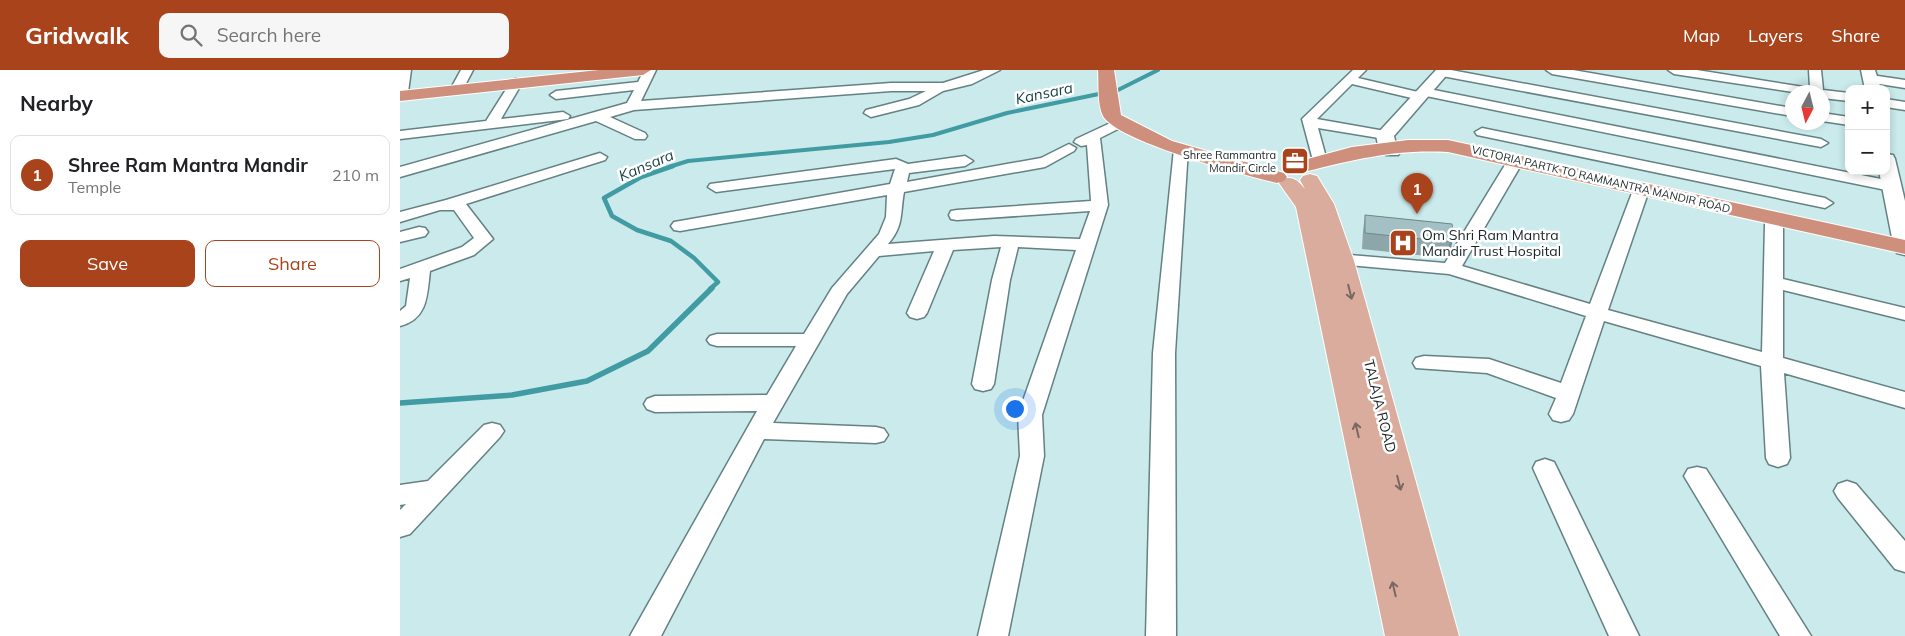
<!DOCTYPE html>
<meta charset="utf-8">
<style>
:root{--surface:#fff;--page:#f6f6f6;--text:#202124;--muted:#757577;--line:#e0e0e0;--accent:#a9431b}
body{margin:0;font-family:Mulish,sans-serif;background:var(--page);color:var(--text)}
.controls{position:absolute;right:15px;top:15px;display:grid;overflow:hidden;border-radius:10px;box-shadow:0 2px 8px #0003}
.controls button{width:45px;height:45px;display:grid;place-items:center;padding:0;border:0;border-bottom:1px solid var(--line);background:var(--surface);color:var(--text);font:25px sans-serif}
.compass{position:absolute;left:1385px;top:15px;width:45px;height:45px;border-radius:50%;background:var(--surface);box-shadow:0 2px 8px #0003;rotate:187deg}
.you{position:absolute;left:614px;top:338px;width:18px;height:18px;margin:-12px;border:4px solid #fff;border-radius:50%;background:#1a73e8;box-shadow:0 0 0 8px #1a73e833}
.badge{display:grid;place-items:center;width:32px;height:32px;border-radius:50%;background:var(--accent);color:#fff;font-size:16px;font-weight:700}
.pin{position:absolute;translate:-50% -41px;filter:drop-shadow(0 1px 2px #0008)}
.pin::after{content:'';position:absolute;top:26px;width:18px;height:15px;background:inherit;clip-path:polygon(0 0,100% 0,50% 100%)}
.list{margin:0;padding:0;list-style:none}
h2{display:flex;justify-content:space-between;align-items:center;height:65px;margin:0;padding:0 20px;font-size:21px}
h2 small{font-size:16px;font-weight:400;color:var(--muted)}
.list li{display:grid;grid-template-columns:32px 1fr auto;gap:15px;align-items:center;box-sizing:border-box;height:80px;margin:0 10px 10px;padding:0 10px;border:1px solid var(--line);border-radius:10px}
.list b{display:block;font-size:19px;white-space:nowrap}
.list p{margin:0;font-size:16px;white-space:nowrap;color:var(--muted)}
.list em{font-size:16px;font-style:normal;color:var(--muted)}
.actions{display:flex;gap:10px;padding:15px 20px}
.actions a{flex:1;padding:11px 0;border:1px solid var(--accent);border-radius:10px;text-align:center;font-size:18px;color:var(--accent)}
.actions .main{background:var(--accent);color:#fff}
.icon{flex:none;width:28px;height:28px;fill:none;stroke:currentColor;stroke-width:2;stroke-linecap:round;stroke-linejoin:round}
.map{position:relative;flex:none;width:1505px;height:566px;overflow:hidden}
header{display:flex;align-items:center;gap:30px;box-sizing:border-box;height:70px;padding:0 25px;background:var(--accent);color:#fff}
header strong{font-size:24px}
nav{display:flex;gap:28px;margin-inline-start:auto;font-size:18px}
.search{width:350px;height:45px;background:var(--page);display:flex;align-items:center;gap:12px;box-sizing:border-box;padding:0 18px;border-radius:10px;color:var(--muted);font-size:19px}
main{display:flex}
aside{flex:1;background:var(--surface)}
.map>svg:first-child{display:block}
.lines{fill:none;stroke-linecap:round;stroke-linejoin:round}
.stream-far2{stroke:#409ba3;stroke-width:4}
.stream-far1{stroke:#409ba3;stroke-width:4.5}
.stream{stroke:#409ba3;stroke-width:5.5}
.minor-casing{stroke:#648183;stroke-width:3}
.tertiary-casing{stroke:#648183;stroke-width:3}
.primary-casing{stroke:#fff;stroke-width:2}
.trunk-casing{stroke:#fff;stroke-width:2}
.minor{fill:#fff;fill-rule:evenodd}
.tertiary{fill:#fff;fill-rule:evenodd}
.primary{fill:#daac9d;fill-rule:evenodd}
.trunk{fill:#ce907c;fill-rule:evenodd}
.wall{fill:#8ca6a9}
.shaded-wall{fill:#728789}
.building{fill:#a3c1c4;stroke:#728789}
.oneway{stroke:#796861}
.labels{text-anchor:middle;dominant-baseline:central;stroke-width:5;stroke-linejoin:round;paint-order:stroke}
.far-poi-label{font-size:11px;fill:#182425;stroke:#fff;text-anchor:end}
.far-street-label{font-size:11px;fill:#182425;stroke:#fff}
.poi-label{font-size:14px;fill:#182425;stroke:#fff;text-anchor:start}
.street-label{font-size:14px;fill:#182425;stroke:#fff}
.water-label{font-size:15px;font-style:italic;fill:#153f42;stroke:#fff}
</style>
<header>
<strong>Gridwalk</strong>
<div class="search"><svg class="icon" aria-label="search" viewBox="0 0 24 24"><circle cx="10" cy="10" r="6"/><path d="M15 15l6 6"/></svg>Search here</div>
<nav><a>Map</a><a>Layers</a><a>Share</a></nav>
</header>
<main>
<aside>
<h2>Nearby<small></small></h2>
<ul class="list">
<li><span class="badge">1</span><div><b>Shree Ram Mantra Mandir</b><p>Temple</p></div><em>210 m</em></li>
</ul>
<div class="actions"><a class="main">Save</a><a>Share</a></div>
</aside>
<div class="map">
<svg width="1505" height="566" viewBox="0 0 1505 566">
<rect width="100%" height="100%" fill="#caeaec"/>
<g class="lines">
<path class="stream-far2" d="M269 97 288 91 489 72 533 65 607 43 718 20 758 0"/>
<path class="stream-far1" d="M273 96 241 107 204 128 212 146 237 160 271 171 294 188 318 212 310 219"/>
<path class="stream" d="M0 333 112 325 187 311 248 281 312 218"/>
<g class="minor-casing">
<path id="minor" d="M0 0H11L8 22 2 26 0 25Z
M61 0H73L61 23H51L50 20Z
M244 0H256L241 31 491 13H543L584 0H600L572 14 543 21 519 35 471 47 464 43 466 40 509 29 526 21H491L234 40 210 47 245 63 247 66 245 69H235L196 51 0 107V97L227 33 234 20 156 29 150 25 156 21 238 12Z
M953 0H966L958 8 1018 22 1024 18 1491 111 1499 116 1491 121 1026 26 1020 30 952 14 917 49 985 61 992 65 985 69 918 58 927 91 924 94H914L902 49Z
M1037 0H1051L1421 69 1428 73 1421 77 1042 6 1038 5Z
M1146 0H1173L1392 38V46L1152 4Z
M1268 0H1297L1410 18 1409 0H1421L1423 20 1449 23V31L1422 28V22H1393L1274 4Z
M1471 5 1505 10V18L1467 12 1465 9 1467 6Z
M116 9 122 13 101 49 163 42 170 46 168 49 0 69V61L86 51 112 10Z
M1486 29 1505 32V40L1486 37Z
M1422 43 1449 47V55L1422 51Z
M721 48 728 52 726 55 700 68 708 135 642 345 644 386 608 566H578L620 386 618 345 676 180 618 177 610 210 594 314 591 319 583 321 575 319 572 314 592 210 601 177 553 180 527 243 524 247 517 249 510 247 507 243 534 181 479 186 447 224 373 353 476 357 484 359 488 365 484 371 476 373 364 369 261 566H230L357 341 255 342 247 339 244 334 247 329 255 326 367 325 396 276H317L310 274 307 270 310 266 317 264H404L432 218 479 164 486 147 487 125 280 161 274 160 271 156 274 152 280 151 490 114 495 99 316 122 308 117 310 114 496 89 508 94 565 86 573 91 565 96 509 103 507 112 641 88 669 74 676 78 674 81 645 97 504 122C500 143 504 156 488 174L594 166 680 169 690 141 557 150 551 149 549 145 551 141 557 140 691 131 687 75 681 76 674 72 676 69Z
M1082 58 1425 128 1433 133 1425 138 1077 65 1075 62Z
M781 75 788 79 775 283 776 566H746L753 283 774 79Z
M200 83 207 87 205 90 66 134 93 169 74 185 30 201C27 225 28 249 0 256V241L6 236 10 208 0 211V199L62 177 74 168 54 140H40L0 152V142L46 130Z
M1113 90 1121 95 1062 196 1190 234 1232 123 1234 120H1246L1248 123 1208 240 1362 282 1365 154 1368 150H1380L1383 154V209L1505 238V250L1383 220V288L1505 322V338L1384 303 1390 388 1387 394 1378 397 1369 394 1366 388 1361 296 1204 251 1173 344 1169 350 1161 352 1153 350 1149 344 1156 328 1087 303 1016 298 1013 293 1016 288 1024 286 1089 289 1161 313 1186 246 1049 204 926 193 920 192 917 188 920 184 926 183 1045 193 1105 95Z
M19 157 25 158 28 162 25 166 0 172V162Z
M92 353 100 355 104 361 100 367 10 464 0 467V440L6 434 0 435V415L28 411 84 355Z
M1145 389 1154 392 1157 398 1239 566H1209L1133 398 1136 392Z
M1297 397 1306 399 1411 566H1380L1284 406 1288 399Z
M1447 411 1456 414 1505 471V502L1495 499 1438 428 1434 421 1438 414Z"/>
</g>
<g class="tertiary-casing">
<path id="tertiary" d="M1036 0H1051L994 66 996 74 1001 81 998 85H986L978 75 976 65Z
M1461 0H1475L1481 19H1465Z
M1486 84 1493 85 1495 89 1505 131V185L1497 183 1494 178 1479 101H1486Z"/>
</g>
<g class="primary-casing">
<path id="primary" d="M910 104 917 106 934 134 954 191 1059 566H985L896 137 879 113 882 109C894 106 897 110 905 119L900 110 903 106Z"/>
</g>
<g class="trunk-casing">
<path id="trunk" d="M199 0H251L243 5 0 31V21Z
M698 0H714L721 45 772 71 884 103 887 107 884 111 877 113C845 105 718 72 703 46 697 34 699 13 698 0Z
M1008 70H1048L1505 170V184L1048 82C992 79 949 91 896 104L889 102 886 98 889 94 952 77Z"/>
</g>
<use href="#minor" class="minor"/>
<use href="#tertiary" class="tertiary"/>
<use href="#primary" class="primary"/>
<use href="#trunk" class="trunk"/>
</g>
<path class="wall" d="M965 145 1052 154 1050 182 1046 188 962 179 963 161Z"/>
<path class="shaded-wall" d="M1054 165 1050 182 1046 188 1050 172Z"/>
<path class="building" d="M965 145 1052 154 1054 165 1050 172 965 163Z"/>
<defs><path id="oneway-shaft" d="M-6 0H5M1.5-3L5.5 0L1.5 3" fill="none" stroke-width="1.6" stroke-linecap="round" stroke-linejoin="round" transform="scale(1.25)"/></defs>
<g class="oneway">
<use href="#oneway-shaft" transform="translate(950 222) rotate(76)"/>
<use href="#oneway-shaft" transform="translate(957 360) rotate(-103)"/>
<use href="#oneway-shaft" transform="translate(999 413) rotate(76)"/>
<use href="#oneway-shaft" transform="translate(994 519) rotate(-103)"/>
</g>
<defs>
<g id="office-square" transform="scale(1.4375)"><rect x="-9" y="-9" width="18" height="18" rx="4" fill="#a9431b" stroke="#fff"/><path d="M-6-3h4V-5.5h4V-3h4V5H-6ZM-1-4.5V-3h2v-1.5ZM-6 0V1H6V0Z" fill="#fff"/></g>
<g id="hospital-square" transform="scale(1.4375)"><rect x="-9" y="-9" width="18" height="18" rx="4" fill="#a9431b" stroke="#fff"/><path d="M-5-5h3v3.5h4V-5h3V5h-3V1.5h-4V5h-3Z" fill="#fff"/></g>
</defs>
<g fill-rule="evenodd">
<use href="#office-square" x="895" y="91"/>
<use href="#hospital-square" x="1003" y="173"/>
</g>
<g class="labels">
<g class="far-poi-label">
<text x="876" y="85">Shree Rammantra<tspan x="876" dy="13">Mandir Circle</tspan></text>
</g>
<g class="far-street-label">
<text transform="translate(1201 109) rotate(13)">VICTORIA PARTK TO RAMMANTRA MANDIR ROAD</text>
</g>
<g class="poi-label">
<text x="1022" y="165">Om Shri Ram Mantra<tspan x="1022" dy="16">Mandir Trust Hospital</tspan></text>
</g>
<g class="street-label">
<text transform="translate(980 336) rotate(76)">TALAJA ROAD</text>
</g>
<g class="water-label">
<text transform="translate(644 23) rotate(-12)">Kansara</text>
<text transform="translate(246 95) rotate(-23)">Kansara</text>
</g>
</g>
</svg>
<div class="controls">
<button>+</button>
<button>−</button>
</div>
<svg class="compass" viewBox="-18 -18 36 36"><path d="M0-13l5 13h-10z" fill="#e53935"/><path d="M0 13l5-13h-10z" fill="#757577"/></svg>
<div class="you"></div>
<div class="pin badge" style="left:1017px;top:144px">1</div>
</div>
</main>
